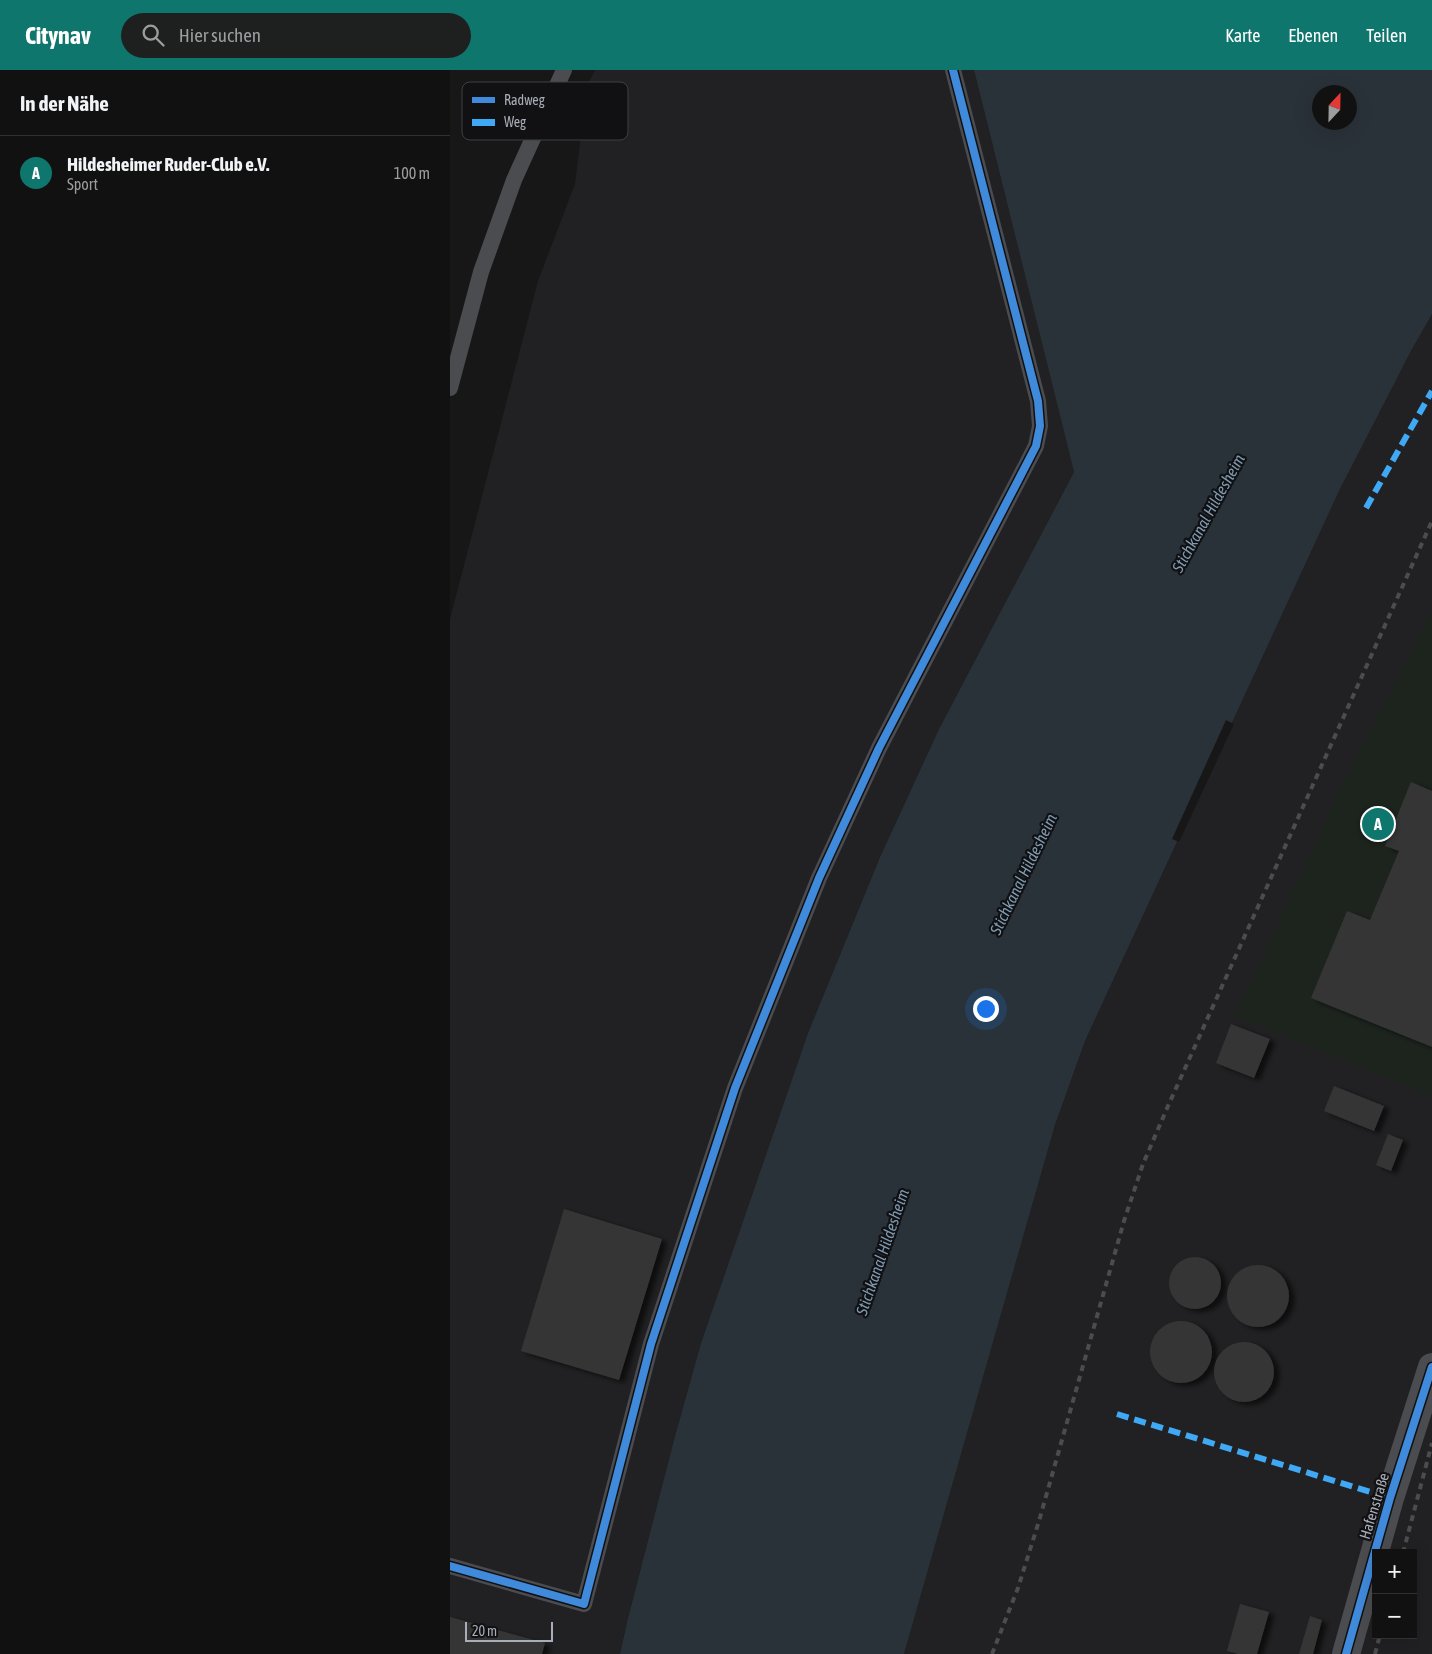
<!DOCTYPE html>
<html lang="de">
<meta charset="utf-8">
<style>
:root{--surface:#111;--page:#1e1f1f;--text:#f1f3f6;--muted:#9c9d9f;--line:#303131;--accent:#0f766e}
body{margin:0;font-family:"Asap Condensed",sans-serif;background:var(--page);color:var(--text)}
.controls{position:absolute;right:15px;bottom:15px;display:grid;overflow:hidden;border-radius:0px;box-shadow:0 5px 20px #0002}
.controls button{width:45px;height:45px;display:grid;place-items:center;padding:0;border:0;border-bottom:1px solid var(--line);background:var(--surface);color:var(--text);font:25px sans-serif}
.compass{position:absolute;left:862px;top:15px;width:45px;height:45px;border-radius:50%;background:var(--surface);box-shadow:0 5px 20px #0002;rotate:22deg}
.scale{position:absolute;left:15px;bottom:12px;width:88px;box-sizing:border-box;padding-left:5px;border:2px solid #a8adb8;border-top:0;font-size:14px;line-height:18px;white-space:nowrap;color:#a8adb8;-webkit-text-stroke:4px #111113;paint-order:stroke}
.you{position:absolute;left:535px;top:938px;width:18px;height:18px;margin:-12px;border:4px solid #fff;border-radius:50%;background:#1a73e8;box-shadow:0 0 0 8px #1a73e833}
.badge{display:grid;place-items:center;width:32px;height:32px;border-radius:50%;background:var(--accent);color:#fff;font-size:16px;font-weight:700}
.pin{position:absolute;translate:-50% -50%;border:2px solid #fff;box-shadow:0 1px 5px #0006}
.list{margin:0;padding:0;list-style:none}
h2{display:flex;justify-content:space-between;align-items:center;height:65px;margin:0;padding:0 20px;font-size:21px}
h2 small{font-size:16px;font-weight:400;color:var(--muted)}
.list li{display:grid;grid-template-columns:32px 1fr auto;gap:15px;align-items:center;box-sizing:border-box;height:75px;padding:0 20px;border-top:1px solid var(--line)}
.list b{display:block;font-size:19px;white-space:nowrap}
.list p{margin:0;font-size:16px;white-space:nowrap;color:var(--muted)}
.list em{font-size:16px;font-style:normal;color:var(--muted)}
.icon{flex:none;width:28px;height:28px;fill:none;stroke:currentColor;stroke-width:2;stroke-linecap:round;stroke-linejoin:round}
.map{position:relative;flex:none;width:982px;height:1584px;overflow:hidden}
header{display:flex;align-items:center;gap:30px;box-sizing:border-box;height:70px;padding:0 25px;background:var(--accent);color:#fff}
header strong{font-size:24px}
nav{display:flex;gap:28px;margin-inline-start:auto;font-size:18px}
.search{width:350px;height:45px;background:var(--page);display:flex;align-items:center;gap:12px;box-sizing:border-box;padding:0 18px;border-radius:28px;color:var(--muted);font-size:19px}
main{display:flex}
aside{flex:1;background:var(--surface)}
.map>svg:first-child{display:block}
.built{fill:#212123;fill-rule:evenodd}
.green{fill:#1d241e}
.water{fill:#2a3239;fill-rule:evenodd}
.pier{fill:#171717}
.building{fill:#353536;filter:url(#shadow)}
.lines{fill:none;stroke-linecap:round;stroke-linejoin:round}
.lane{stroke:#4b4c50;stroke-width:16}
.street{stroke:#4b4c50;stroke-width:28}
.rail{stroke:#4b4c4f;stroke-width:4;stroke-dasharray:6 5;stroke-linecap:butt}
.quiet{stroke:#3fa9f5;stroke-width:6;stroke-dasharray:12 6;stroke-linecap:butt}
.cycleway-casing{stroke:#111113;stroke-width:11}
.cycleway{stroke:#408adc;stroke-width:8}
.labels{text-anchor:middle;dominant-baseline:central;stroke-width:4.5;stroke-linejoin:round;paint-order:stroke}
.street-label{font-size:15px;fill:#a8adb8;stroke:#111113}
.water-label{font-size:16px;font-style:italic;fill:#7f9bb3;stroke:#111113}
.key{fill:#111113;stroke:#3e4045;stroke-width:1}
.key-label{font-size:14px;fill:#a8adb8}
</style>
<header>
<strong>Citynav</strong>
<div class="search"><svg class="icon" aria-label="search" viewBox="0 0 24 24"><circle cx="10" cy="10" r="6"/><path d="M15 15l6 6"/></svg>Hier suchen</div>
<nav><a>Karte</a><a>Ebenen</a><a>Teilen</a></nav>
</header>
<main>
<aside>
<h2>In der Nähe<small></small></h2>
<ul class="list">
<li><span class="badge">A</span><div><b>Hildesheimer Ruder-Club e.V.</b><p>Sport</p></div><em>100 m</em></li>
</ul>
</aside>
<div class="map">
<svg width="982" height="1584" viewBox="0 0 982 1584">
<defs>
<filter id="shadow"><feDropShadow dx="5.5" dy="3" stdDeviation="2.5" flood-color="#0009"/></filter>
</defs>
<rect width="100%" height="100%" fill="#171717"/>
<path class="built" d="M145 0H524L624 402 489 659 430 787 358 963 251 1273 225 1366 177 1552 170 1584H0V549L88 211 125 114 137 16Z
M982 244V1584H454L605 1055 635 971 890 419 961 281ZM926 1483H963V1565H926Z"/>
<path class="green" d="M982 541V1026L785 946 890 720Z"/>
<path class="water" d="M524 0H982V244L961 281 890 419 635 971 605 1055 454 1584H170L177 1552 225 1366 251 1273 358 963 430 787 489 659 624 402ZM869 22H899V52H869Z"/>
<path class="pier" d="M776 650 784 654 729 772 722 769Z"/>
<path class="building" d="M961 712 982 721V977L861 928 897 841 920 850 949 781 935 776Z
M781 954 820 969 804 1008 766 993Z
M884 1016 934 1036 924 1061 874 1041Z
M938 1064 953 1070 941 1101 926 1095Z
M114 1139 212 1169 169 1310 71 1281Z
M719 1213a26 26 0 1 1 52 0a26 26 0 1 1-52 0Z
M777 1226a31 31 0 1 1 62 0a31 31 0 1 1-62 0Z
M700 1282a31 31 0 1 1 62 0a31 31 0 1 1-62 0Z
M764 1302a30 30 0 1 1 60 0a30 30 0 1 1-60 0Z
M790 1534 819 1542 807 1584H788L777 1581Z
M860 1546 872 1550 863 1584H849Z
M0 1547 95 1573 92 1584H0Z"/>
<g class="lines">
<path class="lane" d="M0 318 31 202 64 110 114 0
M0 1496 134 1534 201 1274 285 1018 369 808 429 678 586 376 590 356 588 331 503 0"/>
<path class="street" d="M896 1584 940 1428 982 1297"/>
<path class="rail" d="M953 1483 982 1373
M542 1584 568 1518 589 1451 674 1151 693 1094 718 1036 982 451
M925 1584 930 1565"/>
<path class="quiet" d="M916 438 982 321
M667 1344 940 1428"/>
<g class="cycleway-casing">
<path id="cycleway" d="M0 1496 134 1534 201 1274 285 1018 369 808 429 678 586 376 590 356 588 331 503 0
M896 1584 940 1428 982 1297"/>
</g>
<use href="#cycleway" class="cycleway"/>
</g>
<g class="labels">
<g class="street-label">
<text transform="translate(924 1436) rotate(-73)">Hafenstraße</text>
</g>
<g class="water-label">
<text transform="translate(758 443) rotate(-61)">Stichkanal Hildesheim</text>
<text transform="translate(573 804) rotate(-64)">Stichkanal Hildesheim</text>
<text transform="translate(432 1182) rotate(-71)">Stichkanal Hildesheim</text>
</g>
</g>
<rect x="12" y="12" width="166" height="58" rx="8" class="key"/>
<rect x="22" y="27" width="23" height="6" fill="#408adc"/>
<rect x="22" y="49" width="23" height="7" fill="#3fa9f5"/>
<g class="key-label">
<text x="54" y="35">Radweg</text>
<text x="54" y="57">Weg</text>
</g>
</svg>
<div class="controls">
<button>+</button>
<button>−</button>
</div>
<svg class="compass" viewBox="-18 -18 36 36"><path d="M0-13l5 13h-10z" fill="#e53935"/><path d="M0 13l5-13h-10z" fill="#9c9d9f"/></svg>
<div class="scale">20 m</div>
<div class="you"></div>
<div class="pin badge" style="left:928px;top:754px">A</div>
</div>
</main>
